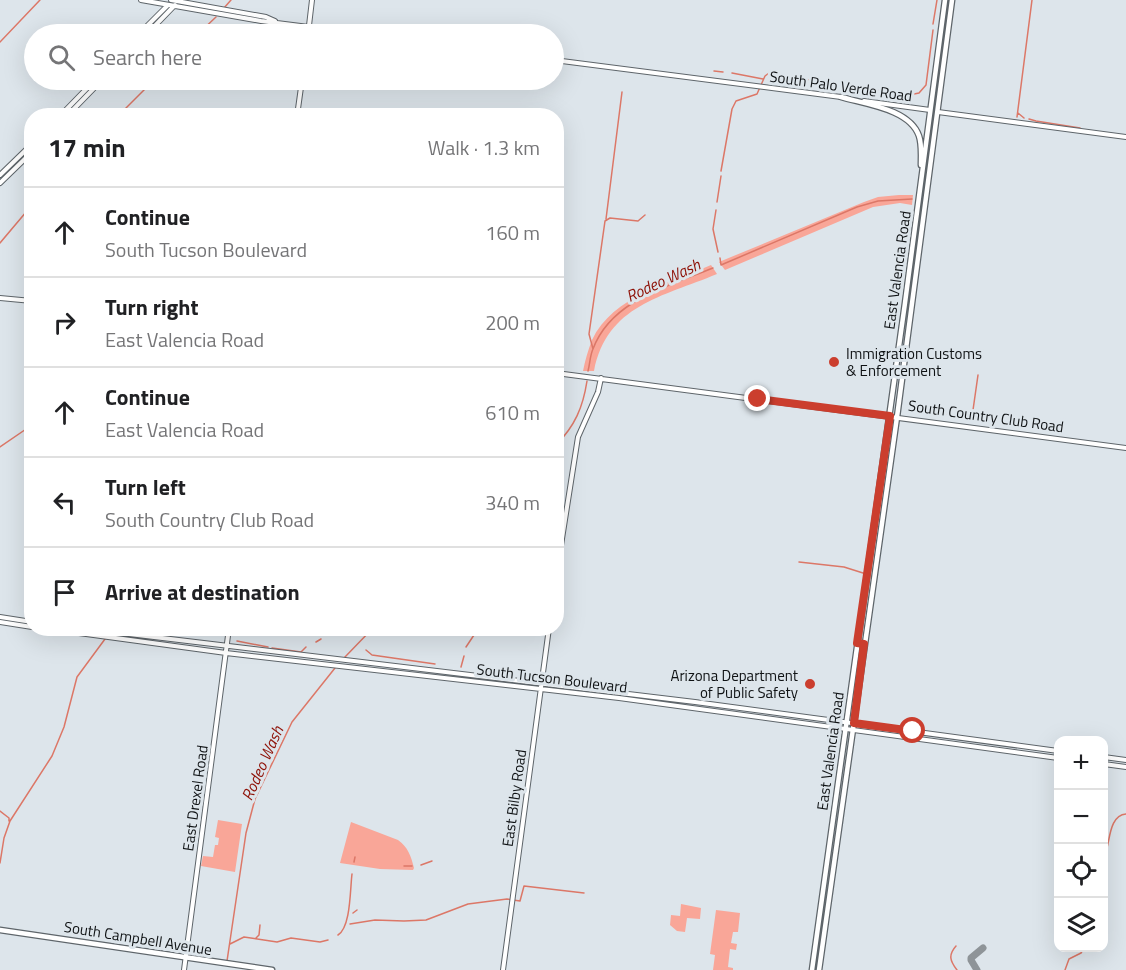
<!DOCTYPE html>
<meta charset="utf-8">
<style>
:root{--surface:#fff;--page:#f6f6f6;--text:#202124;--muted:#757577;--line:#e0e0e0}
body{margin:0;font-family:"Titillium Web",sans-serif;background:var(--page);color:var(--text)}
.controls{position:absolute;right:18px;bottom:18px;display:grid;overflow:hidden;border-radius:12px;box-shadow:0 6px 24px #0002}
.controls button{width:54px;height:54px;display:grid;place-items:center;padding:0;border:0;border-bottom:2px solid var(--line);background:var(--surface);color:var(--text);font:30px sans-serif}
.stop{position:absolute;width:18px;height:18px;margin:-14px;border:4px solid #cb3e2e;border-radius:50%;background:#fff}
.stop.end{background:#cb3e2e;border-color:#fff;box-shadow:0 2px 6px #0008}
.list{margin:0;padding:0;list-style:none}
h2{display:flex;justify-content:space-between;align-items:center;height:78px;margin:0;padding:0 24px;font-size:26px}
h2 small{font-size:20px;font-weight:400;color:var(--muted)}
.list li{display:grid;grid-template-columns:39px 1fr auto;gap:18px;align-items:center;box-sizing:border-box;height:90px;padding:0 24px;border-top:2px solid var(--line)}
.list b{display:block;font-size:22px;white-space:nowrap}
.list p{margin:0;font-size:20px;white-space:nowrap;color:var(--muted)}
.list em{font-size:20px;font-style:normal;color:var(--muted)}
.icon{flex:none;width:33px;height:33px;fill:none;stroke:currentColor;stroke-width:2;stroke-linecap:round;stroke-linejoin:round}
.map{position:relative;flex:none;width:1126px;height:970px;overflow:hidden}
.search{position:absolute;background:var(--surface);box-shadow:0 6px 24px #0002;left:24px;top:24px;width:540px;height:66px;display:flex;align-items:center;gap:15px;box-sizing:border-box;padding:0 21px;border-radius:33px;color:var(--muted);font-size:22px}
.panel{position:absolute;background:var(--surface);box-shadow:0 6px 24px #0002;left:24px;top:108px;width:540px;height:528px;border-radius:24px}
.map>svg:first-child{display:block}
.green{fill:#f9a698}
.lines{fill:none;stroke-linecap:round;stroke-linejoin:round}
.stream{stroke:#dc7767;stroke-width:1.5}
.taxiway{stroke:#8e9498;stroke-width:7}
.secondary-casing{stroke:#5e656a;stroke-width:6}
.primary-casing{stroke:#5e656a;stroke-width:7}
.secondary{stroke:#fff;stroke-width:4}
.primary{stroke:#fff;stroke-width:4.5}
.route{stroke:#cb3e2e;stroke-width:8}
.poi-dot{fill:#cb3e2e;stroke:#dde5eb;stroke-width:2}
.labels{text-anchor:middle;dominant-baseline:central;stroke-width:6;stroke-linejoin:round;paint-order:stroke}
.street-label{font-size:15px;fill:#0f1214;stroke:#dde5eb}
.poi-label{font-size:15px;fill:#0f1214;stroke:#dde5eb;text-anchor:start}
.water-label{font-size:16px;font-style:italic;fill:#8e1006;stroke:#dde5eb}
</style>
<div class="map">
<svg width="1126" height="970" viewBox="0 0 1126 970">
<rect width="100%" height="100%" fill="#dde5eb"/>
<path class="green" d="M899 195H913L912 205 900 203 873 207 725 270 719 262 864 202 878 197Z
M711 265 717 274C662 297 607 305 594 371H583C585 361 588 350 592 340 613 296 671 282 711 265Z
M218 820 242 824 235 872 201 866 203 856 213 857 215 845H218L219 838 215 837Z
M351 822 398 840C408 847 411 856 414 868L413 870 380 869 340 863Z
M681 904 701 908 700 919 687 918 685 932 677 931 670 925 671 915 680 916Z
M716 910 740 913 738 932H733L731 943 737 944 736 950 730 949 728 967 733 968V970H713L715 955 710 954Z"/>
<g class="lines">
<path class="stream" d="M224 8 231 0
M933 24 937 0
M198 34 216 17
M0 42 40 0
M714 71 723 72
M732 73 763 79
M841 85 909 95 919 93 926 85 933 30
M1018 113 1024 118
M118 116 154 80
M1017 117 1032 0
M1029 119 1036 121 1080 128
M721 171 732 109 736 101 757 94 765 76 769 73 833 84
M717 202 721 176
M716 210 713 229 718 252
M606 219 622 92
M0 243 32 205
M720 258 721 265 857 207 878 201 912 199
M593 349 589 334 605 221 610 218 638 221 645 215
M588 371C590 364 590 355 593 349 611 300 669 286 713 268
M932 412 951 415
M958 416 972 417 978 375
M556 445C575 426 583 407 587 381
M0 447 32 425
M799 562 844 567 863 573
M237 641 268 647
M316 642 321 639
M466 647 478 629 490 633
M272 648 301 652 306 647
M366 650 372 655 435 664
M344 658 373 628
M461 667 464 656
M550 680 565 682
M570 682 594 686
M598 686 615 688
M0 811 9 818V821
M1107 848C1110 836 1111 815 1126 814
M354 862 355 857
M0 863 4 838 10 821 52 756 64 727 77 677 105 639
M1104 863 1106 852
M421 865 432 861
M404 866H412
M353 913 357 910
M350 924 375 920 404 921 426 920 468 904 507 899 520 901 524 886 584 893
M338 935C351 927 350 889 352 874
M256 938 259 935 260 925
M230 944 244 937 277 942 291 938 320 942 328 940
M956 946C948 955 950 961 957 970
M227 961 246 833 255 799 292 722 335 668
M1065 970 1069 959 1081 953 1084 948"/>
<path class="taxiway" d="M977 970 971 960V958L983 948"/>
<g class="secondary-casing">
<path id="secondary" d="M141 0 261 21 364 34
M171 0 266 17 275 21
M139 34 168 5
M147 34 175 5
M308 34 312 0
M554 60 841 97
M864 101 930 110
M938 112 1126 137
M60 116 95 80
M67 116 102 80
M297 116 302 80
M0 175 32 144
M0 183 32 152
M0 298 32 301
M556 373 1126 448
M556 577 578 437 598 392 601 378
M0 617 32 622
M0 622 32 627
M42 628 226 653 619 698 1058 758
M79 628 695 702 1058 751
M1104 757 1126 760
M1104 764 1126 767
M184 970 229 628
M503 970 549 628"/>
</g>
<g class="primary-casing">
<path id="primary" d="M841 97C865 104 910 109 919 136 922 145 921 155 921 165
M0 930 272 970
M812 970 905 303 945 0
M819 970 897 417 952 0"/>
</g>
<use href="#secondary" class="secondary"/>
<use href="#primary" class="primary"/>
</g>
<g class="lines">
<path class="route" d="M758 399 890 416 857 643 864 644 854 723 913 731"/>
</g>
<g class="poi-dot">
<circle cx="834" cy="362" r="6"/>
<circle cx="810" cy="684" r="6"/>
</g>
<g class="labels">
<g class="street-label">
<text transform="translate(841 86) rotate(8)">South Palo Verde Road</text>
<text transform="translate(897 270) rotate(-82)">East Valencia Road</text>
<text transform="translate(986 416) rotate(8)">South Country Club Road</text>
<text transform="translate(552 678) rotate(7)">South Tucson Boulevard</text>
<text transform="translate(830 751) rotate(-82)">East Valencia Road</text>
<text transform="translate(195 798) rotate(-82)">East Drexel Road</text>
<text transform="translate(514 798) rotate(-82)">East Bilby Road</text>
<text transform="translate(138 938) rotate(9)">South Campbell Avenue</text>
</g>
<g class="poi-label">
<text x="846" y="353">Immigration Customs<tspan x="846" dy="17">&amp; Enforcement</tspan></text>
<text x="798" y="675" text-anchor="end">Arizona Department<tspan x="798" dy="17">of Public Safety</tspan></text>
</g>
<g class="water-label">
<text transform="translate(663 280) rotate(-25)">Rodeo Wash</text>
<text transform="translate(262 763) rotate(-66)">Rodeo Wash</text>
</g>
</g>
</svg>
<div class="controls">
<button>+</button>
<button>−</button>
<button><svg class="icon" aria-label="locate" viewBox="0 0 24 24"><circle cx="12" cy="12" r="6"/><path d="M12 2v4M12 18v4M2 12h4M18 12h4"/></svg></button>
<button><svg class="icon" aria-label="layers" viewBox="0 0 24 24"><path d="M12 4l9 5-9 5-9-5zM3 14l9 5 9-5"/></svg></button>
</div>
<div class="stop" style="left:913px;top:731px"></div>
<div class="stop end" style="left:758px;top:399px"></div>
<div class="search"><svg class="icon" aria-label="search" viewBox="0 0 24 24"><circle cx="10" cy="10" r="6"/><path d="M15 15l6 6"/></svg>Search here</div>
<section class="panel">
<h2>17 min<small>Walk · 1.3 km</small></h2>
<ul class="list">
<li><svg class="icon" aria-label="ahead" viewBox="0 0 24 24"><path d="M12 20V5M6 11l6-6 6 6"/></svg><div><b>Continue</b><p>South Tucson Boulevard</p></div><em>160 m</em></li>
<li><svg class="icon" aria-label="right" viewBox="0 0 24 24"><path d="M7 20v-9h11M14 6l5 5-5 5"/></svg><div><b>Turn right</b><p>East Valencia Road</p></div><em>200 m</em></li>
<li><svg class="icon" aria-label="ahead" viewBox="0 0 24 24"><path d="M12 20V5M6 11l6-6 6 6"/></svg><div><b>Continue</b><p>East Valencia Road</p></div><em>610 m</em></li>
<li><svg class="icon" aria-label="left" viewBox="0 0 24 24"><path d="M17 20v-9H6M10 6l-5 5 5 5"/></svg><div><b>Turn left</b><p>South Country Club Road</p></div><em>340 m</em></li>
<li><svg class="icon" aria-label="arrive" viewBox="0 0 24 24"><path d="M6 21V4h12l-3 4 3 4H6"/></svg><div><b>Arrive at destination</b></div></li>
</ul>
</section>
</div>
